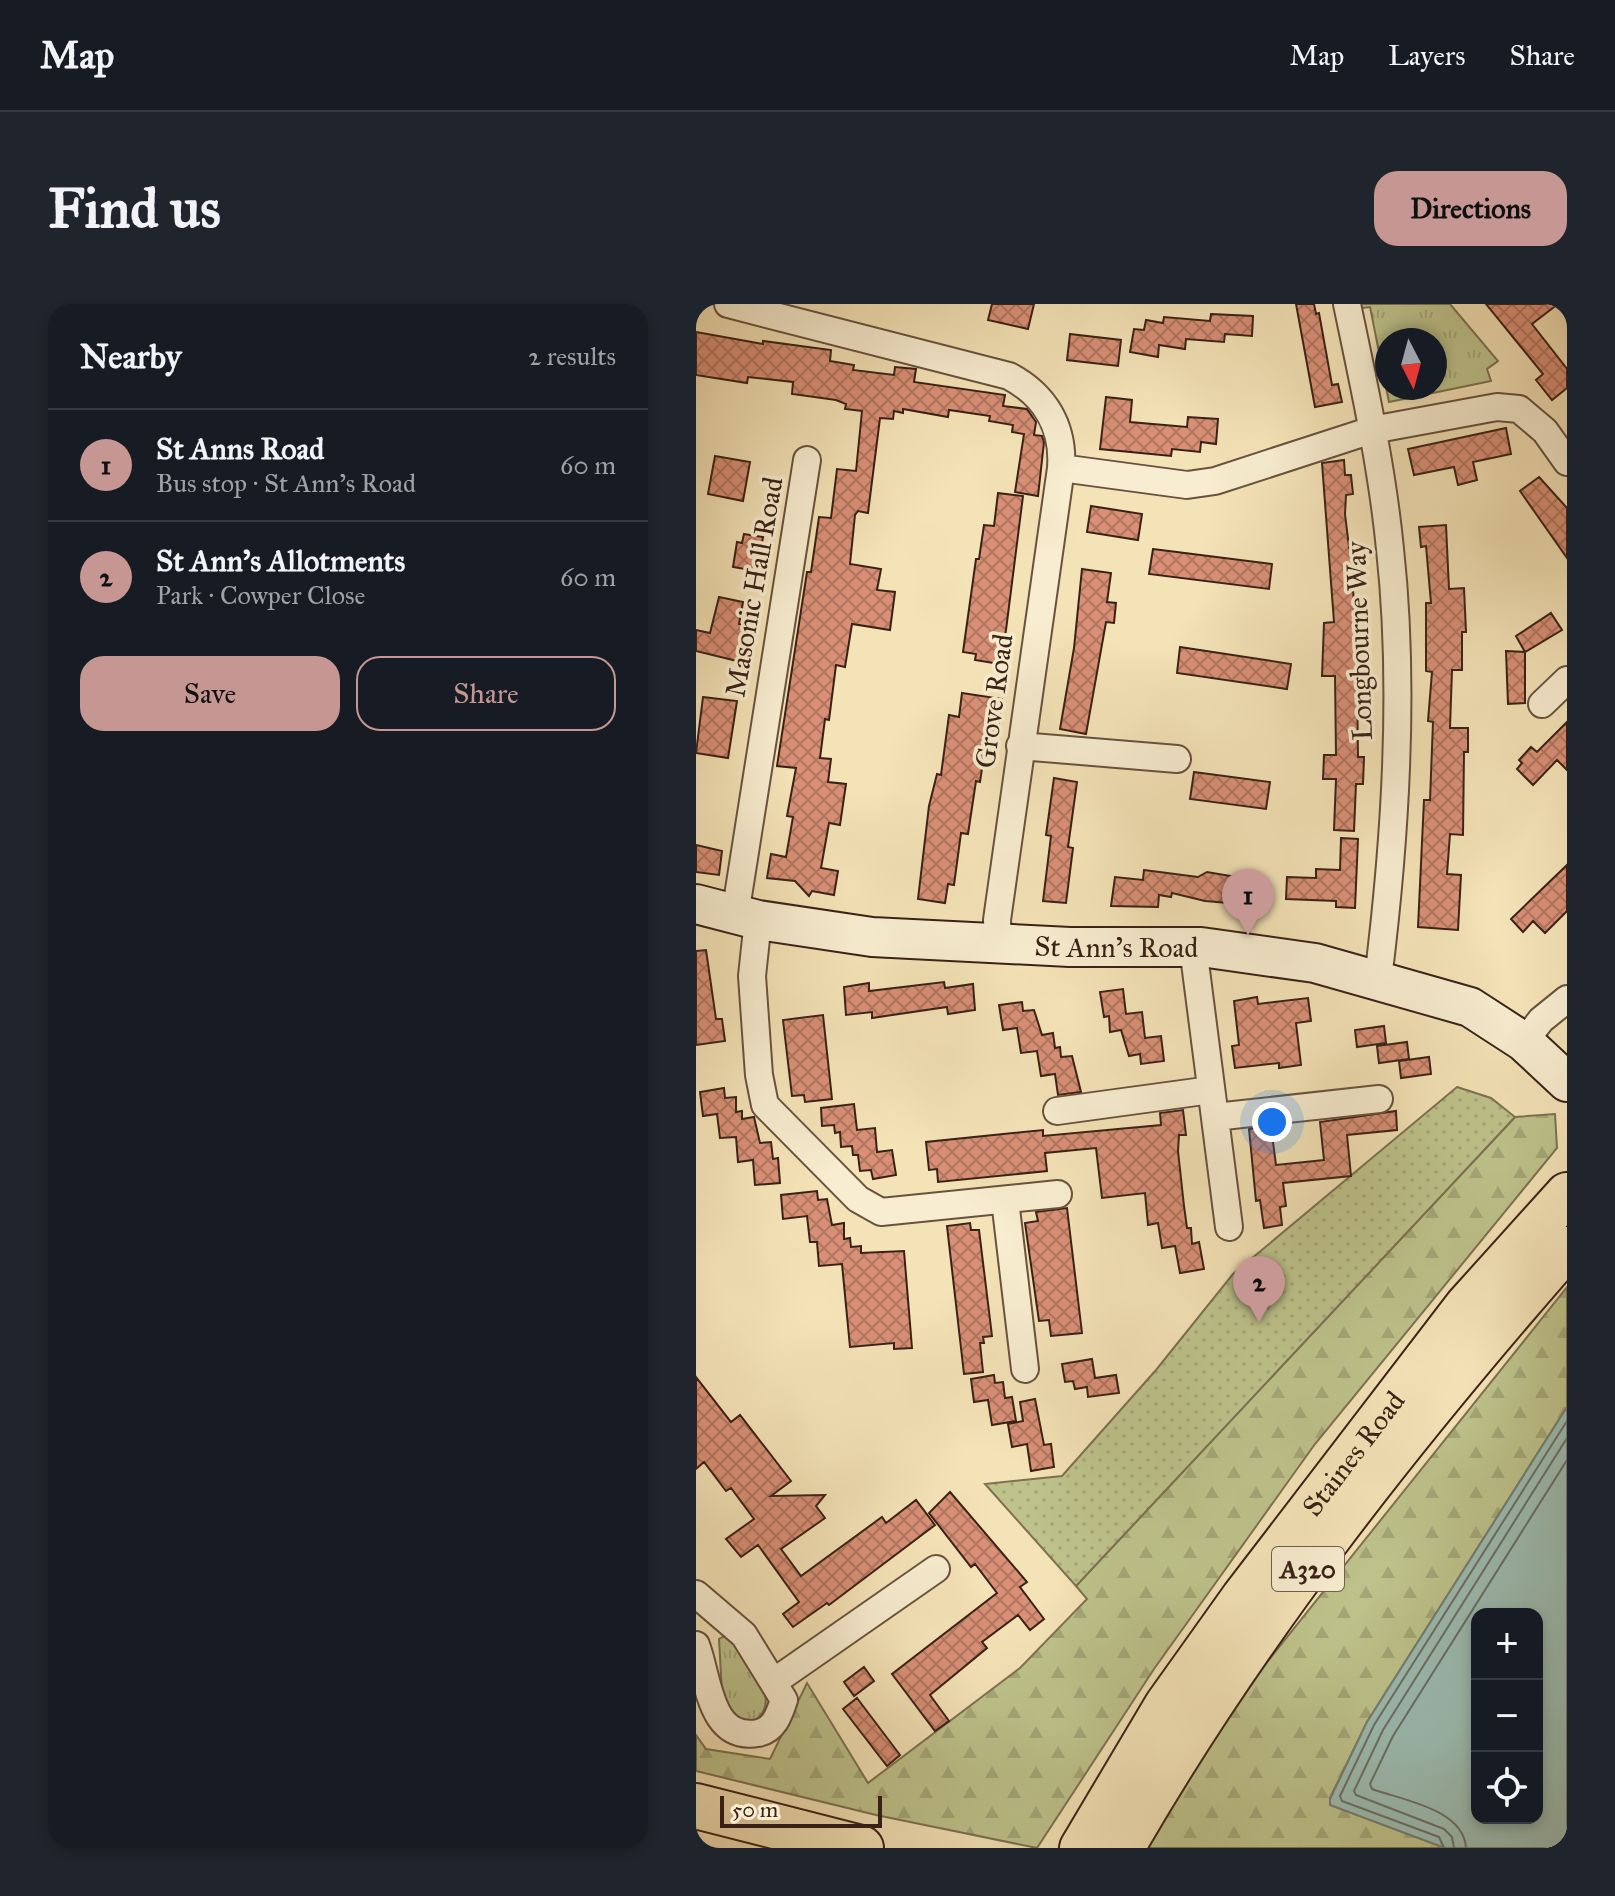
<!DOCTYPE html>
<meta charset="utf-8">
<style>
:root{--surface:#171b24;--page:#20242c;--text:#f1f3f6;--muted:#9ea1a6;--line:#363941;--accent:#c59692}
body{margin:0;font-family:"IM FELL Great Primer",serif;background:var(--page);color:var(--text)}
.controls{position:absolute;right:24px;bottom:24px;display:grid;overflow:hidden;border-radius:16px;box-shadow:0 4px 12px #0003}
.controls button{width:72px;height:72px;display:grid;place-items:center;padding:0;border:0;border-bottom:2px solid var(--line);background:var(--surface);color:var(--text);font:40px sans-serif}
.compass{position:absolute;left:679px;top:24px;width:72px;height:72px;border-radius:50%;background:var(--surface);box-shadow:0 4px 12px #0003;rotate:174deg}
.scale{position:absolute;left:24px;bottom:20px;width:162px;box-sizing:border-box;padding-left:8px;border:4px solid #392117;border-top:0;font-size:22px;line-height:28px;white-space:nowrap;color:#392117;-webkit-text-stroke:6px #f8edd0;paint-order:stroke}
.you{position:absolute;left:576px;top:818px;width:28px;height:28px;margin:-20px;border:6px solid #fff;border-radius:50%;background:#1a73e8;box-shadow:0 0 0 12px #1a73e833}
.badge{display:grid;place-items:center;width:52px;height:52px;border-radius:50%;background:var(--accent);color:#111;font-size:26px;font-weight:700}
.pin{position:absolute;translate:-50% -66px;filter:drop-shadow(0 2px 4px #0008)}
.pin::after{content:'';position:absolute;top:42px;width:28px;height:24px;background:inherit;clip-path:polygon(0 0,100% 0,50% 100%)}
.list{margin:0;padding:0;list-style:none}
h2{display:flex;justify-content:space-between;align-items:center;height:104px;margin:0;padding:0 32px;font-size:34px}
h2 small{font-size:26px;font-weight:400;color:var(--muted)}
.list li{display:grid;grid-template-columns:52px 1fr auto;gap:24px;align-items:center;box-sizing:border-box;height:112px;padding:0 32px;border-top:2px solid var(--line)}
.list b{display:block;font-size:30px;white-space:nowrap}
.list p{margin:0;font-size:26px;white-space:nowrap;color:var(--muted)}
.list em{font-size:26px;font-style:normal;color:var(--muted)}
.actions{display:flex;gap:16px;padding:24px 32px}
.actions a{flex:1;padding:18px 0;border:2px solid var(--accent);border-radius:24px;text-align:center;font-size:28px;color:var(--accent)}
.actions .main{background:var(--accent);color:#111}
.icon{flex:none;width:44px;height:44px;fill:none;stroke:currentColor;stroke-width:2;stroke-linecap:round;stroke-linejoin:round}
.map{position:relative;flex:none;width:871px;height:1544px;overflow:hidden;border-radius:24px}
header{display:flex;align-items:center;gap:48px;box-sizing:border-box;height:112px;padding:0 40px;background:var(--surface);border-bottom:2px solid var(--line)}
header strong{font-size:38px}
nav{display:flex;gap:44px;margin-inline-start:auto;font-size:28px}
.intro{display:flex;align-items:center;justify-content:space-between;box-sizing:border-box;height:192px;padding:0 48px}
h1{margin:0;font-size:56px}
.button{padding:20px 36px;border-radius:24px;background:var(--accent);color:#111;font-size:28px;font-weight:700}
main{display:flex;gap:48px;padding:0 48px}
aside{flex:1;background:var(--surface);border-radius:24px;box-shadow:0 4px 12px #0003}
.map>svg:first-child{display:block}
.grass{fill:url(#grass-tufts);stroke:#7c7252;stroke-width:2;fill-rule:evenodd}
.forest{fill:url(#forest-firs);stroke:#7c7252;stroke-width:2}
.garden{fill:url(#garden-dots);stroke:#7c7252;stroke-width:2}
.water{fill:#9cbdb3;stroke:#747f75;stroke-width:2;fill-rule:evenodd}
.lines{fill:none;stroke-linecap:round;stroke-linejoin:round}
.shore{stroke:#6a6f65;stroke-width:2}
.building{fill:url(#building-cross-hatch);stroke:#392117;stroke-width:2}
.street-casing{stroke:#68523f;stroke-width:30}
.secondary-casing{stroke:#392117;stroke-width:42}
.primary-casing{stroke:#392117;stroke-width:46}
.highway-casing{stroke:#392117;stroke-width:48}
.street{stroke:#f8edd0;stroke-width:26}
.secondary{stroke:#f8edd0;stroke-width:38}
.primary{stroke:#f4e3b7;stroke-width:42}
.highway{stroke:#f4e3b7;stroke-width:44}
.labels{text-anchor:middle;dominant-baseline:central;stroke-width:7;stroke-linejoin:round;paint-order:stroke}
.shield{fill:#f8edd0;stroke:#725e4e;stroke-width:2}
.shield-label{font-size:26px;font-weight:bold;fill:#392117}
.street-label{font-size:28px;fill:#392117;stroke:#f8edd0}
</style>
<header>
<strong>Map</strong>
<nav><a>Map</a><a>Layers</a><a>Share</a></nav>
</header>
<div class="intro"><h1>Find us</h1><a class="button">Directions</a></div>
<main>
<aside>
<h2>Nearby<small>2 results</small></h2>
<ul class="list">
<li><span class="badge">1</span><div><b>St Anns Road</b><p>Bus stop · St Ann's Road</p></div><em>60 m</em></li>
<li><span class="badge">2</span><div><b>St Ann's Allotments</b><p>Park · Cowper Close</p></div><em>60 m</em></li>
</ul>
<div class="actions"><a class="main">Save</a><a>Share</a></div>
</aside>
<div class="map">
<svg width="871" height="1544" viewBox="0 0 871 1544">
<defs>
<pattern id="grass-tufts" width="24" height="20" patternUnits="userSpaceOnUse" patternTransform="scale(2)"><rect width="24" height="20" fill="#bec38c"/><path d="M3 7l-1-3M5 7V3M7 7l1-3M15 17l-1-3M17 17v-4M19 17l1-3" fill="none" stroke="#a4a778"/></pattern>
<pattern id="forest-firs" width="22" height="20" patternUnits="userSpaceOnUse" patternTransform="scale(2)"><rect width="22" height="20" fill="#bec38c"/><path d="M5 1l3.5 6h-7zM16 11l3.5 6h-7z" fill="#a4a778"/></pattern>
<pattern id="garden-dots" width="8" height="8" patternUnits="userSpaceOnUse" patternTransform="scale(2)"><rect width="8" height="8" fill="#bec38c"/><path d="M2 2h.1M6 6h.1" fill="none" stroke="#a4a778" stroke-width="1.8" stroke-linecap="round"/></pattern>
<pattern id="building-cross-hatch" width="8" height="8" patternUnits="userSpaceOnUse" patternTransform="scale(2)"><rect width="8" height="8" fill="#d99076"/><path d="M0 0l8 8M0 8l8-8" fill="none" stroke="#b17560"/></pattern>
</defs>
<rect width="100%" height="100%" fill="#f4e3b7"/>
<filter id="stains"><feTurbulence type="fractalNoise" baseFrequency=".0025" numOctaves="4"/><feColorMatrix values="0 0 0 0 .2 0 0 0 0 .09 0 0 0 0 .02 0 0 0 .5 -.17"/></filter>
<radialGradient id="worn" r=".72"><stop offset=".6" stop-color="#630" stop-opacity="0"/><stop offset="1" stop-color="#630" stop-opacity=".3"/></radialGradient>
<path class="grass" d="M658 0H754L802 57 791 65 795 77 693 98 674 3 657 5ZM691 36H739V84H691Z
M32 1330C50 1356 96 1402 50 1422L27 1407 23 1335Z"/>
<path class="forest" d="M859 810 861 844 619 1140 458 1365 341 1544 180 1511 0 1467V1431L10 1445 74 1455 111 1379 172 1479 324 1364 391 1295 380 1282 819 813Z
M871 983V1103L671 1418 634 1494 635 1501 749 1544H451L540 1397Z"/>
<path class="garden" d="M761 783 795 794 819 813 380 1282 289 1180 366 1172 460 1066 537 970Z"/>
<path class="water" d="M871 1103V1544H749L634 1501V1495L671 1418ZM781 1310H841V1514H781Z"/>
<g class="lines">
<path class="shore" d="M748 1544 743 1533 646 1497 644 1492 678 1421 871 1117
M758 1544 756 1533 748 1525 660 1491 658 1487 687 1426 871 1134
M770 1544C768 1505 706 1496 676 1485L674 1480 697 1432 871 1156"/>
</g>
<path class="building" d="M296 0H338L332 25 292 16Z
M600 0H618L620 10 623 9 636 81 642 80 646 98 619 103Z
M790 0H862L836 20 871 65V84L856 96 840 76 847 70Z
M515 10 557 12 556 32 529 30 528 38 490 35 489 45 463 41 462 53 434 48 438 25 448 26 450 16 467 19 468 13 514 17Z
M0 28 67 40V37L135 46 134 57 158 61 157 66 198 71 199 63 220 65 218 78 309 91 307 102 331 105 340 118 338 131 346 132 348 138 342 192 319 188 328 130 316 128 317 121 293 117 294 112 253 106 252 113 207 105V109L198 107 197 115 184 114 172 209 162 207 159 211 154 260 185 265 181 286 199 288 194 326 156 320 149 363 140 361 133 416 129 415 124 454 135 455 132 478 150 480 144 521 133 519 125 564 142 567 138 591 116 587 113 592 99 577 71 574 75 550 90 553 97 513 91 512 100 464 81 462 111 268H115L123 213 135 214 141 165 160 167 166 107 149 105 150 100 140 96 96 90 97 78 52 73 51 79 0 71Z
M374 30 425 36 422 62 371 56Z
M410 93 436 96 434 118 491 123 492 113 522 115 520 140 505 138 504 148 476 145 475 152 404 145Z
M810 124 815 150 777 158 781 176 762 181 758 163 718 171 712 145Z
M19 152 54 158 47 197 12 190Z
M648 156 649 171H655L657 190 650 191 649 210 654 251H661L663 270 656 271 662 355H667V374H661L662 453H668L667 480H660L658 527 638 526 640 475H627L628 451H640L639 372H626L628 319 638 318 626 159Z
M843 173 871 204V254L824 187Z
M302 189 327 192 310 326 309 332 314 333 310 361 279 356 280 350 267 348 280 255H283L288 221 298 222Z
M395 202 446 210 442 236 391 228Z
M750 221 753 285 768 284 770 328H766V366H756L754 424H772V448H768L767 531 754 530 751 570 765 571 762 626 722 623 728 496H734L737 418 732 417 736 368 730 367V299H735L730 242 725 243 723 223Z
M48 230 67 233 61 267 37 263 41 238 46 239Z
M457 245 576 260 573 285 453 270Z
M386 265 415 269 411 298 420 299 418 319 410 318 390 430 364 425 378 344Z
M23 293 47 298 43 320 49 321 50 336 45 358 0 347V326L14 329Z
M855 309 866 326 829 348 820 332Z
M484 343 595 360 591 385 481 369Z
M810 347 829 348V399L812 400Z
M266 389 306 395 300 440 289 444 284 478 280 477 272 530 265 529 258 581 252 580 249 599 222 595 233 502 241 470 245 471 253 411 263 413Z
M7 393 41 397 32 454 0 449Z
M871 418V466L861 456 837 481 821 465 826 459 823 456 835 443 841 448Z
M498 468 574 478 570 505 494 495Z
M358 474 381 478 372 543 377 544 370 599 347 597 355 532 350 531Z
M645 534 662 535 659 604 640 603V597L590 595 591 573 620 574V565L644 566Z
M0 541 26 547 23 571 0 568Z
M871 561V607L849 629 837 617 827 628 815 615Z
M448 566 502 573 511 568 552 575 559 579 555 601 509 597 476 589 475 593 463 591 462 603 415 602 419 573 447 576Z
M10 646 20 715H26L29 737 0 741V647Z
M248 678 249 684 277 680 279 706 252 710 251 703 176 714V708L150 711 148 683 173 679V687Z
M427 685 430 710 446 708 449 734 465 732 468 757 445 760 444 750 433 752 425 726 414 728 413 712 408 713 404 688Z
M561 693 562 700 612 694 615 717 600 719 605 761 583 764V759L539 764 536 742 543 741 538 697Z
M326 698 327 707 338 706 346 731 357 729 359 744 364 743 365 753 376 752 385 788 362 791 359 770 345 772 341 747 325 749 321 724 307 726 303 701Z
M127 711 136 795 109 798 108 791 96 792 87 716Z
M688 722 690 739 661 743 659 726Z
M711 738 713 755 683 759 681 742Z
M733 753 735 770 705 774 703 757Z
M28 784 29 794 40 793V808L46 807V815L58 813 64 839 75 838 77 855 82 854 84 879 59 881 57 856 42 858 40 833 24 834 21 810 7 812 4 788Z
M158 800 161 826 179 824 181 848 196 846 200 871 177 875 175 866 164 867 162 851H157L156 842 145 843 144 828 139 829 138 821 126 822 125 804Z
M487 806 490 831H483L482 847 488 902 491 924H495L496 940 503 938 508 965 484 969 479 942 466 944 462 919 452 921 449 889 406 894 400 844 349 849 351 867 242 878 241 865 233 866 230 838 347 826V832L465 821 464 809Z
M700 807 701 826 651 831 655 872 587 879 590 902 584 903 586 921 568 924 564 896 560 897 553 825 575 823 580 861 628 856 624 818Z
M121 887 122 896 131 895 136 921 148 919V935L154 934 155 943 165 942V949L208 947 216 1044 198 1045V1039L154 1043 146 960 123 962 121 938H114L111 912 87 915 85 891Z
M371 904 386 1029 355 1032 353 1016 343 1017 329 919 342 917 340 908Z
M274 919 275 926H283L296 1032 287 1033 288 1039H284L287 1068 268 1070 251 922Z
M396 1055 399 1074 420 1071 423 1089 392 1093 391 1083 379 1085 377 1077 369 1078 366 1060Z
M298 1071 299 1079 307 1078 309 1094 316 1093 320 1117 296 1121 292 1096 278 1098 275 1075Z
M0 1073 35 1118 44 1111 95 1177 75 1192 129 1191 120 1202 129 1214 85 1245 105 1272 186 1213 190 1219 220 1196 239 1221 133 1301 131 1299 97 1323 87 1310 103 1298 62 1241 45 1253 30 1235 58 1215 35 1184 30 1187 8 1158 0 1165Z
M339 1095 348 1141 355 1140 358 1163 335 1167 331 1140 316 1143 312 1120 327 1117 324 1098Z
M254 1188 331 1278 324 1283 348 1315 334 1326 322 1311 286 1338 291 1344 234 1391 253 1417 239 1427 196 1370 301 1289 279 1260 275 1263 233 1209Z
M168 1363 178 1377 158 1392 148 1378Z
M161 1394 204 1451 191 1462 147 1405Z"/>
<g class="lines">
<g class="street-casing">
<path id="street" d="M32 0 313 72C349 91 368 123 365 164L301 616 302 640
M651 0C668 81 686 163 694 245 709 382 699 539 682 675
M365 164 491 181 519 177 676 126 801 103 823 105 849 127 871 158
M846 400 871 376
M324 442 481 455
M39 611 111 156
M62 616 56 672 63 771 69 801 162 895 185 908 362 890
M497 643 533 923
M828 738 845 716 871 695
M361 807 515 786
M519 813 683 795
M309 896 329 1065
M0 1290 48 1331 88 1396C83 1411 78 1426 62 1429 13 1437 13 1375 0 1341
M79 1377 240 1265"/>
</g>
<g class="secondary-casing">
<g id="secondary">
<path id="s1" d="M0 600 62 616 176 633 374 643H505L619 659 774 703 828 738 871 778"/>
</g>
</g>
<g class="primary-casing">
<g id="primary">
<path id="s2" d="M385 1544 470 1401 547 1293 770 1002 871 890"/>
<path d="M427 1544C551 1328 708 1130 871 944"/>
</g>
</g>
<g class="highway-casing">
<path id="highway" d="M0 1502 165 1544"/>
</g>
<use href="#street" class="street"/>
<use href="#secondary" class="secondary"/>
<use href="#primary" class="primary"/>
<use href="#highway" class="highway"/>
</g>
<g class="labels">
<rect class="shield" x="576" y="1243" width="72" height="44" rx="6"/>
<g class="shield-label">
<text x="612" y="1265">A320</text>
</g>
<g class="street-label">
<text transform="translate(58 283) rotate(-80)">Masonic Hall Road</text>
<text transform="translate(663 337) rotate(-92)">Longbourne Way</text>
<text transform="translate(298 397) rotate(-82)">Grove Road</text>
<text stroke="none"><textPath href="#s1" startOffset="424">St Ann's Road</textPath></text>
<text stroke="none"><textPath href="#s2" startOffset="480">Staines Road</textPath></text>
</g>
</g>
<rect width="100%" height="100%" filter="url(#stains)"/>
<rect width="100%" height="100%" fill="url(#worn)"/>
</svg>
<div class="controls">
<button>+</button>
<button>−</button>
<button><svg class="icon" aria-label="locate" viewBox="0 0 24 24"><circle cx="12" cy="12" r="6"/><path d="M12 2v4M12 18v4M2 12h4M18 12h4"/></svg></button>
</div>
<svg class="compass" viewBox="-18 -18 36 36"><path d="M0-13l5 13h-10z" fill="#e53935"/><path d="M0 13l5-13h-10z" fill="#9ea1a6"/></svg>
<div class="scale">50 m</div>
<div class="you"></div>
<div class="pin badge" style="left:552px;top:631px">1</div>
<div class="pin badge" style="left:563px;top:1018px">2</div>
</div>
</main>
